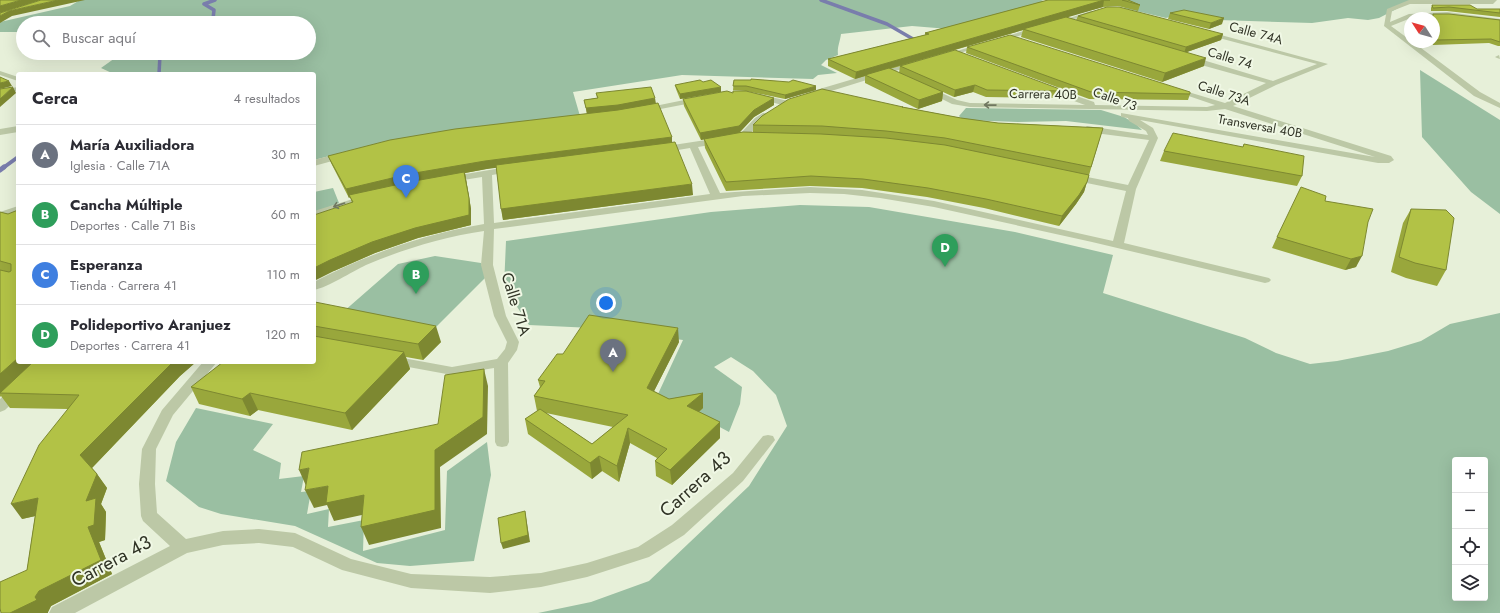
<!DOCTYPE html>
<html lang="es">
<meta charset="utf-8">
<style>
:root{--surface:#fff;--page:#f2f2f3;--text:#2b2b33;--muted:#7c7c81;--line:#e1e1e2;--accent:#db2777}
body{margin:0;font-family:Jost,sans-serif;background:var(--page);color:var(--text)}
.controls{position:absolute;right:12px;bottom:12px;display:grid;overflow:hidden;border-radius:4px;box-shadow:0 4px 16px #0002}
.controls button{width:36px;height:36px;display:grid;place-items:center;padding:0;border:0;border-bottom:1px solid var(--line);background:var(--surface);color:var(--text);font:20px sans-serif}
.compass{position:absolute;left:1404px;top:12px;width:36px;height:36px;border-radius:50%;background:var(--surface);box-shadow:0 4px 16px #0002;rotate:306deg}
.you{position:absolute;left:606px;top:303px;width:14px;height:14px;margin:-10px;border:3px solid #fff;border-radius:50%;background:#1a73e8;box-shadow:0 0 0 6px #1a73e833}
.badge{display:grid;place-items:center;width:26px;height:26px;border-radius:50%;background:var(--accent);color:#fff;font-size:13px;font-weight:700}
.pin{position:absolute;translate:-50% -33px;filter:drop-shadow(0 1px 2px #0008)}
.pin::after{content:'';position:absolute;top:21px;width:14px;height:12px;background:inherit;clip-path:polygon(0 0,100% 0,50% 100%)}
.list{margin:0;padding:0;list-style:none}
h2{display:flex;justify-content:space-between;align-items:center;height:52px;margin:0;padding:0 16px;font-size:17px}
h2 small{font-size:13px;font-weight:400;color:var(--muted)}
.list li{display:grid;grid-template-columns:26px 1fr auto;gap:12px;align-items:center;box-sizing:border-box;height:60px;padding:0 16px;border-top:1px solid var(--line)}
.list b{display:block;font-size:15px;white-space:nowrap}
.list p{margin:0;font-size:13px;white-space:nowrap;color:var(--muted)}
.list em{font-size:13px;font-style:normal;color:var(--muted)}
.icon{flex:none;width:22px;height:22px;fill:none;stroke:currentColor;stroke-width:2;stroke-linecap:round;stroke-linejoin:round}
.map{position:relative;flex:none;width:1500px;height:613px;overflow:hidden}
.search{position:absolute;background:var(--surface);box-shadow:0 4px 16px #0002;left:16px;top:16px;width:300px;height:44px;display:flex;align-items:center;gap:10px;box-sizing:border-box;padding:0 14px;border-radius:22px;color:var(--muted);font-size:15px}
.panel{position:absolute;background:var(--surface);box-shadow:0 4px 16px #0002;left:16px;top:72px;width:300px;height:292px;border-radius:4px}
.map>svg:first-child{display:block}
.green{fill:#9abfa2;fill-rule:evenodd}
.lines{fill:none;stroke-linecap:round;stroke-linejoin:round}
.stream-far2{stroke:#797dac;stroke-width:3.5}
.stream-far1{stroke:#797dac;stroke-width:4}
.stream{stroke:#797dac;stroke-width:5}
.minor{fill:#bcc8a6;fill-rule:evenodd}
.wall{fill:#99a73c;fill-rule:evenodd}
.shaded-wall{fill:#7d8831}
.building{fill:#b2c246;stroke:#7d8831}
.oneway{stroke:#707760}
.labels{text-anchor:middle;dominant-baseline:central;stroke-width:4;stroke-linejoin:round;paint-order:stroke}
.far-street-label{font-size:13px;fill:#313426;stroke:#f0f8e5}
.street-label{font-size:16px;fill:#313426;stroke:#f0f8e5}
.near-street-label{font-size:19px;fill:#313426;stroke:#f0f8e5}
</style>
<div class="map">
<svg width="1500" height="613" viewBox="0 0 1500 613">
<rect width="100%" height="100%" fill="#e7f0d9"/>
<path class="green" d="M80 0H1041L1047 2 961 30 912 26 841 34C840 42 837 47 838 55L826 60 821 65 837 73 818 75 813 79 682 75 573 92 580 116 392 140 314 160V74H114L101 68 122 53H309V23H23V32H0V22L70 6Z
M1115 0H1428L1410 2 1379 18 1368 20 1348 18 1312 23 1219 20 1181 14 1166 18 1124 8 1126 6Z
M1420 70 1500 120V214L1471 192 1422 137Z
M966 108 1101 110 1124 117 1136 124 1142 130 1066 121 1018 122 963 120 959 116Z
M333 188 339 203 314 213V192Z
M800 205 869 207 1015 232 1113 255 1103 293 1245 338 1276 353 1310 364 1337 361 1388 351 1421 341 1450 324 1500 313V613H538L591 602 649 581 749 486 787 426 776 395 753 371 731 357 714 367 742 387 740 404 729 432 658 394 683 340 592 328 529 325 504 287 506 241 711 212ZM1455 460H1485V598H1455Z
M435 256 481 263 486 277 432 331 343 312 398 264Z
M196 408 273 424 253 450 281 463 279 479 304 476 301 492 311 491 307 514 329 509 328 527 364 520 363 551 445 530 447 471 487 442 491 475 474 561 410 566 377 563 295 526 221 514 199 507 166 481 176 442Z"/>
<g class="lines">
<path class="stream-far2" d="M821 0 887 24 913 39
M202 23 213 19 214 10 204 4 215 0
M158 53 160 55 159 74"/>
<path class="stream-far1" d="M3 168 18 157"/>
<path class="stream" d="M0 170 4 167"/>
<path class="minor" d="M1409 0H1497L1493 4H1410L1392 11 1390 22 1409 14 1447 12 1500 19V23L1447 16 1411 18 1391 26 1410 40V42H1413L1480 92 1500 103V108L1474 96 1384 26 1387 9Z
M1091 11 1096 12 1059 24 1054 23Z
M1037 27 1040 29 1039 30 946 57 940 56Z
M1206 31 1328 64 1276 85 1233 106 1391 156 1394 160 1389 163H1378L1140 120 1153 128 1158 138 1136 189 1124 243 1269 278 1271 280 1269 282 1265 283 1092 242 934 207 880 198 844 194 810 193 743 196 494 229 493 265 506 316 519 342 517 350 508 363 509 442 507 446 502 447 497 446 495 442 494 368 452 375 392 364 387 363 385 360 387 357 392 356 452 367 497 359 505 349 507 342 494 316 481 265 484 231C443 237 404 249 366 265 351 272 329 287 314 290V282C368 254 424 234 484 224L482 177 451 182 448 181 446 179 448 177 513 166 516 167 518 169 516 171 492 175 494 223 710 194 690 148 660 153 656 150 660 147 719 138 723 141 722 143 698 147 720 193 810 187 862 190 934 201 1113 241 1126 191 1072 180 1067 177 1072 174 1128 185 1149 140 1087 132 1083 129 1087 126 1148 135 1146 131 1129 121 1128 118 1121 117V113L1375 157 1225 109 1207 111 970 107 952 104 924 90 925 88H931L957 100 970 103 1085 105 1047 91 1046 89 1050 87 1094 102 1095 105 1207 107 1215 105 1171 90 1175 88 1225 103 1266 83 1187 61V57H1193L1273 81 1317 64 1204 34V32Z
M1499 55 1500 59 1497 58 1495 57Z
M911 62H914L918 64 812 97H809L805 95 806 93Z
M0 71 18 77V81L0 75Z
M18 87V91L0 94V90Z
M756 94H759L788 101 789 103 785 105H782L756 98Z
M699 97H702V101L645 112 641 110 645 108Z
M763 113H769L770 115 761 122 746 138H740L739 136 740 134 755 118Z
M18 126V132L0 135V129Z
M344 152 347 153 348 155 347 157 314 166V160Z
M366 195 371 198 369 200 314 217V211Z
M18 206V212L0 218V212Z
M203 362H217L173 415 156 449 155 484 157 513 186 539 223 531 259 529 295 533 351 559 411 574 490 577 541 573 587 563 638 547 672 525 733 473 763 436 768 435 773 436 775 440 743 481 684 535 649 557 587 577 541 587 490 593 411 588 342 570 293 547 259 543 223 545 187 553 75 613H49L52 607 170 546 143 521 141 516 139 484 142 449 162 410Z
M17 386 22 388 24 391 22 394 5 410 0 412V399L12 388Z"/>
</g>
<path class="wall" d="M1048 0H1128L1140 5 1138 11 1118 6 1103 7 1066 17 1076 20 1078 16 1223 34 1221 40 1187 52 1204 66 1162 82 1021 37 1023 30 890 69 899 73 900 66 1065 91 1063 98 986 97 973 92 954 97 943 92 942 101 918 109 865 83V76L855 79 828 66V59L925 35V33Z
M1432 5 1477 9 1500 10V17L1447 11H1431V8Z
M1170 13 1222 24 1209 29 1168 19Z
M1433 14 1500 20V46H1498L1489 43 1433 45 1432 42H1434V18H1431Z
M967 47 1190 94 1188 100 1089 99 966 53Z
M734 80 816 90 785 99 746 91 733 90Z
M703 82 721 92 680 99 676 89 675 85Z
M596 93 656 103 672 137V143L693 195 503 220 496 167 465 173 471 209V225L418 238 375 253 334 271 352 203 350 197 349 198 331 163 328 156 587 114 584 100 597 98Z
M733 93 774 98V105L754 117 740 132H753V125L903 107 961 118 998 123 1103 128 1084 192 1076 204 1059 226 984 208 927 197 862 188 810 186 726 191 705 148 704 139 701 140 684 106 683 99Z
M1244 144 1302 176 1297 186 1160 161 1164 151 1243 147Z
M1325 201 1368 222 1356 267 1345 270 1272 248 1277 237Z
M1411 209 1446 270 1437 286 1406 278 1391 272 1403 223Z
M0 212 8 214 18 362H196L180 376 92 468 97 474 107 488 101 504 106 512 105 540 99 542 112 574 51 606 48 612 1 613 27 570 35 516 22 519 68 409 10 408 1 396 0 397Z
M314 302 441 342 423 360 406 357 410 369 352 430 258 410 250 416 199 404 191 387 314 362Z
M679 342 654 391 669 399 703 393V408L699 412 720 422V438L672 485 656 476 655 461 657 458 630 443 619 482 602 471 592 479 528 434 525 419 537 411 534 396 540 387 538 380 563 354ZM546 413 613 427 592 444Z"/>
<path class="shaded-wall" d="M21 0H41L0 13V6Z
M58 0H85L12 16 0 23V16L9 11Z
M1104 0 1103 7 1024 30 1023 29V30L867 75H865V76L855 79 856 72Z
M1224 18 1222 24 1209 29 1211 23Z
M1223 34 1221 40 1184 53 1186 47Z
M1206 58 1204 66 1162 82 1165 73Z
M9 81 12 86 0 89V83Z
M975 85 973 92 954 97 955 90Z
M816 86V90L785 99V95Z
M13 87 16 93 0 107V99Z
M721 87V92L680 99V94Z
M943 92 942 101 918 109 919 100Z
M655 98 656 104 619 111 587 114 586 108Z
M774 98V105L754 117 739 133 701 140 700 133 754 110Z
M672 137V144L487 169 465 173 471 209V225L418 238 375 253 334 271 314 281V268L411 183 349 195 350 197 349 198 346 189 409 174 485 161Z
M1089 175 1084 192 1076 204 1059 226 1062 216Z
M692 184 693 195 503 220 501 209Z
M1362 256 1356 267 1345 270 1351 259Z
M436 326 441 342 423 360 418 344Z
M678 328 679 342 648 403 647 388Z
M404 352 410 369 352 430 345 413Z
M18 358V362H38L0 393V374Z
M173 362H196L180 376 90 470 80 455Z
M484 369 488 386 487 434 440 467 441 528 369 545 361 527 435 450Z
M250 393 258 410 250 416 242 399Z
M703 393V408L688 421 687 406Z
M720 422V438L672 485 670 470Z
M628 428 630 443 619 482 617 466Z
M599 456 602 471 592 479 590 463Z
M309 468 307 488 299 470Z
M97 474 107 488 101 504 106 512 105 540 99 542 112 574 51 606 48 612V613H10L35 597 39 591 88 527 86 501Z
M328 486 364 495 371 513 334 521 327 505 314 508 305 490Z
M38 498 49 513 22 519 11 504Z
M525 511 530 542 503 549 501 543Z"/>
<path class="building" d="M0 0H21L0 6Z
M41 0H58L9 11 0 16V13Z
M1048 0H1110H1104L856 72 828 59 929 34 925 33Z
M1122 0H1128L1140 5Z
M1432 5H1470L1477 9H1500V13L1449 7 1433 8Z
M1107 7H1119L1223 34 1186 47 1078 16Z
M1184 10 1224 18 1211 23 1170 13Z
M1433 14H1449L1500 20V42L1491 39 1435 40 1434 18H1433Z
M1066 17 1206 58 1165 73 1023 29Z
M1010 35 1190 92V94L1091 92 967 47Z
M955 50 1065 91 987 90 975 85 955 90 900 66Z
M889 68 943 92 919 100 865 75Z
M0 77 9 81 0 83Z
M751 79 789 82 793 80 816 86 785 95 746 86H733L734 80H751Z
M700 80 703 82 711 80 721 87 680 94 675 85Z
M13 87 0 99V89Z
M651 87 655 98 618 105 586 108 584 100 598 98 596 93Z
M822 89 903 107H902L961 118 998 123 1103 128 1091 167 945 138 886 131 822 126 753 125 762 116 789 99Z
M727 91 733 93V91H746L774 98 754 110 739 126 700 133 683 99Z
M658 103 672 137 485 161 409 174 346 189 328 156 390 140 455 129 618 110Z
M743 132 821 134 886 138 945 145 1089 175 1087 182 1079 195 1062 216 986 199 928 188 863 179 811 176 726 182 704 139Z
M1173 133 1243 147 1244 144 1304 156 1302 176 1164 151Z
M675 142 692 184 501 209 496 165Z
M464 172 469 198V215L415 228 372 242 330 260 314 268V215L353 202 349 195 409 182Z
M1301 187 1326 196 1325 201 1373 209 1368 222 1362 256 1351 259 1277 237Z
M1411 209 1446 210 1454 218 1446 270 1415 263 1399 257Z
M18 210V358L0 374V270L9 272 11 271V264L0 261V212L8 214Z
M314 302H315L436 326 418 344 314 326Z
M589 315 678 328 647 388 669 399 703 393 687 406 720 422 670 470 655 461 667 449 628 428 617 466 599 456 590 463 525 419 540 409 592 444 628 415 534 396 545 381 538 380 557 354H563Z
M314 336 404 352 345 413 250 393 242 399 191 387 223 362H314Z
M33 362H173L80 455 97 474 86 501 96 498 94 525 88 527 101 560 39 591 35 597 37 600 10 613H1L0 608V582L27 570 38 498 11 504 39 445 79 395 0 393Z
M484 369 483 417 435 450V510L361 527 364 495 326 503 328 486 305 490 309 468 299 470 302 452 438 424 445 375Z
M525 511 528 535 501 543 498 518Z"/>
<defs><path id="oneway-shaft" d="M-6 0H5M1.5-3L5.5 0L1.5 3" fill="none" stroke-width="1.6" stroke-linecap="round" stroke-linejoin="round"/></defs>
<g class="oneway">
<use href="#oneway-shaft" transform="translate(990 105) rotate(-179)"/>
<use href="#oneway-shaft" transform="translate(339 205) rotate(161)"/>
</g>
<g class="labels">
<g class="far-street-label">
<text transform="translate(1256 33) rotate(15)">Calle 74A</text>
<text transform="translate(1230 58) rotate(17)">Calle 74</text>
<text transform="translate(1224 93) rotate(18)">Calle 73A</text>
<text transform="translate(1043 94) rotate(1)">Carrera 40B</text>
<text transform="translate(1115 99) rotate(20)">Calle 73</text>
<text transform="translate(1260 126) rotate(10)">Transversal 40B</text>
</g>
<g class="street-label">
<text transform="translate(516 304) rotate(73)">Calle 71A</text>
</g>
<g class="near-street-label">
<text transform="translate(695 484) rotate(-42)">Carrera 43</text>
<text transform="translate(111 561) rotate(-28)">Carrera 43</text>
</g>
</g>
</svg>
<div class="controls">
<button>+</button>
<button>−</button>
<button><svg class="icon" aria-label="locate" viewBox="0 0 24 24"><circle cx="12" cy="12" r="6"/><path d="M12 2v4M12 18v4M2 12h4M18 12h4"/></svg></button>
<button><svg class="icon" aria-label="layers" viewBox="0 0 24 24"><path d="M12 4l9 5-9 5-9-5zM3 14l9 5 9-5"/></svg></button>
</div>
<svg class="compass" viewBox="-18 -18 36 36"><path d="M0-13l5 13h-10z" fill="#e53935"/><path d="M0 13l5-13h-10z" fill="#7c7c81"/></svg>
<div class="you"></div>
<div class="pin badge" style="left:613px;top:372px;background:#6b7280">A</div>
<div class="pin badge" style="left:416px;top:294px;background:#2e9e5b">B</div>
<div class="pin badge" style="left:406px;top:198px;background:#3f7fe0">C</div>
<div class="pin badge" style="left:945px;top:267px;background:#2e9e5b">D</div>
<div class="search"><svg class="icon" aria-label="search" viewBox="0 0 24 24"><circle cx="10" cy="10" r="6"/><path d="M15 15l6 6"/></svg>Buscar aquí</div>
<section class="panel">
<h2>Cerca<small>4 resultados</small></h2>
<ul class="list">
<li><span class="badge" style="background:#6b7280">A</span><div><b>María Auxiliadora</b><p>Iglesia · Calle 71A</p></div><em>30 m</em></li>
<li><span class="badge" style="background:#2e9e5b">B</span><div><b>Cancha Múltiple</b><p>Deportes · Calle 71 Bis</p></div><em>60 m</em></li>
<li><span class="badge" style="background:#3f7fe0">C</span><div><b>Esperanza</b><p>Tienda · Carrera 41</p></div><em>110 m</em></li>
<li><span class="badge" style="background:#2e9e5b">D</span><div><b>Polideportivo Aranjuez</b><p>Deportes · Carrera 41</p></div><em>120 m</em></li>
</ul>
</section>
</div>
